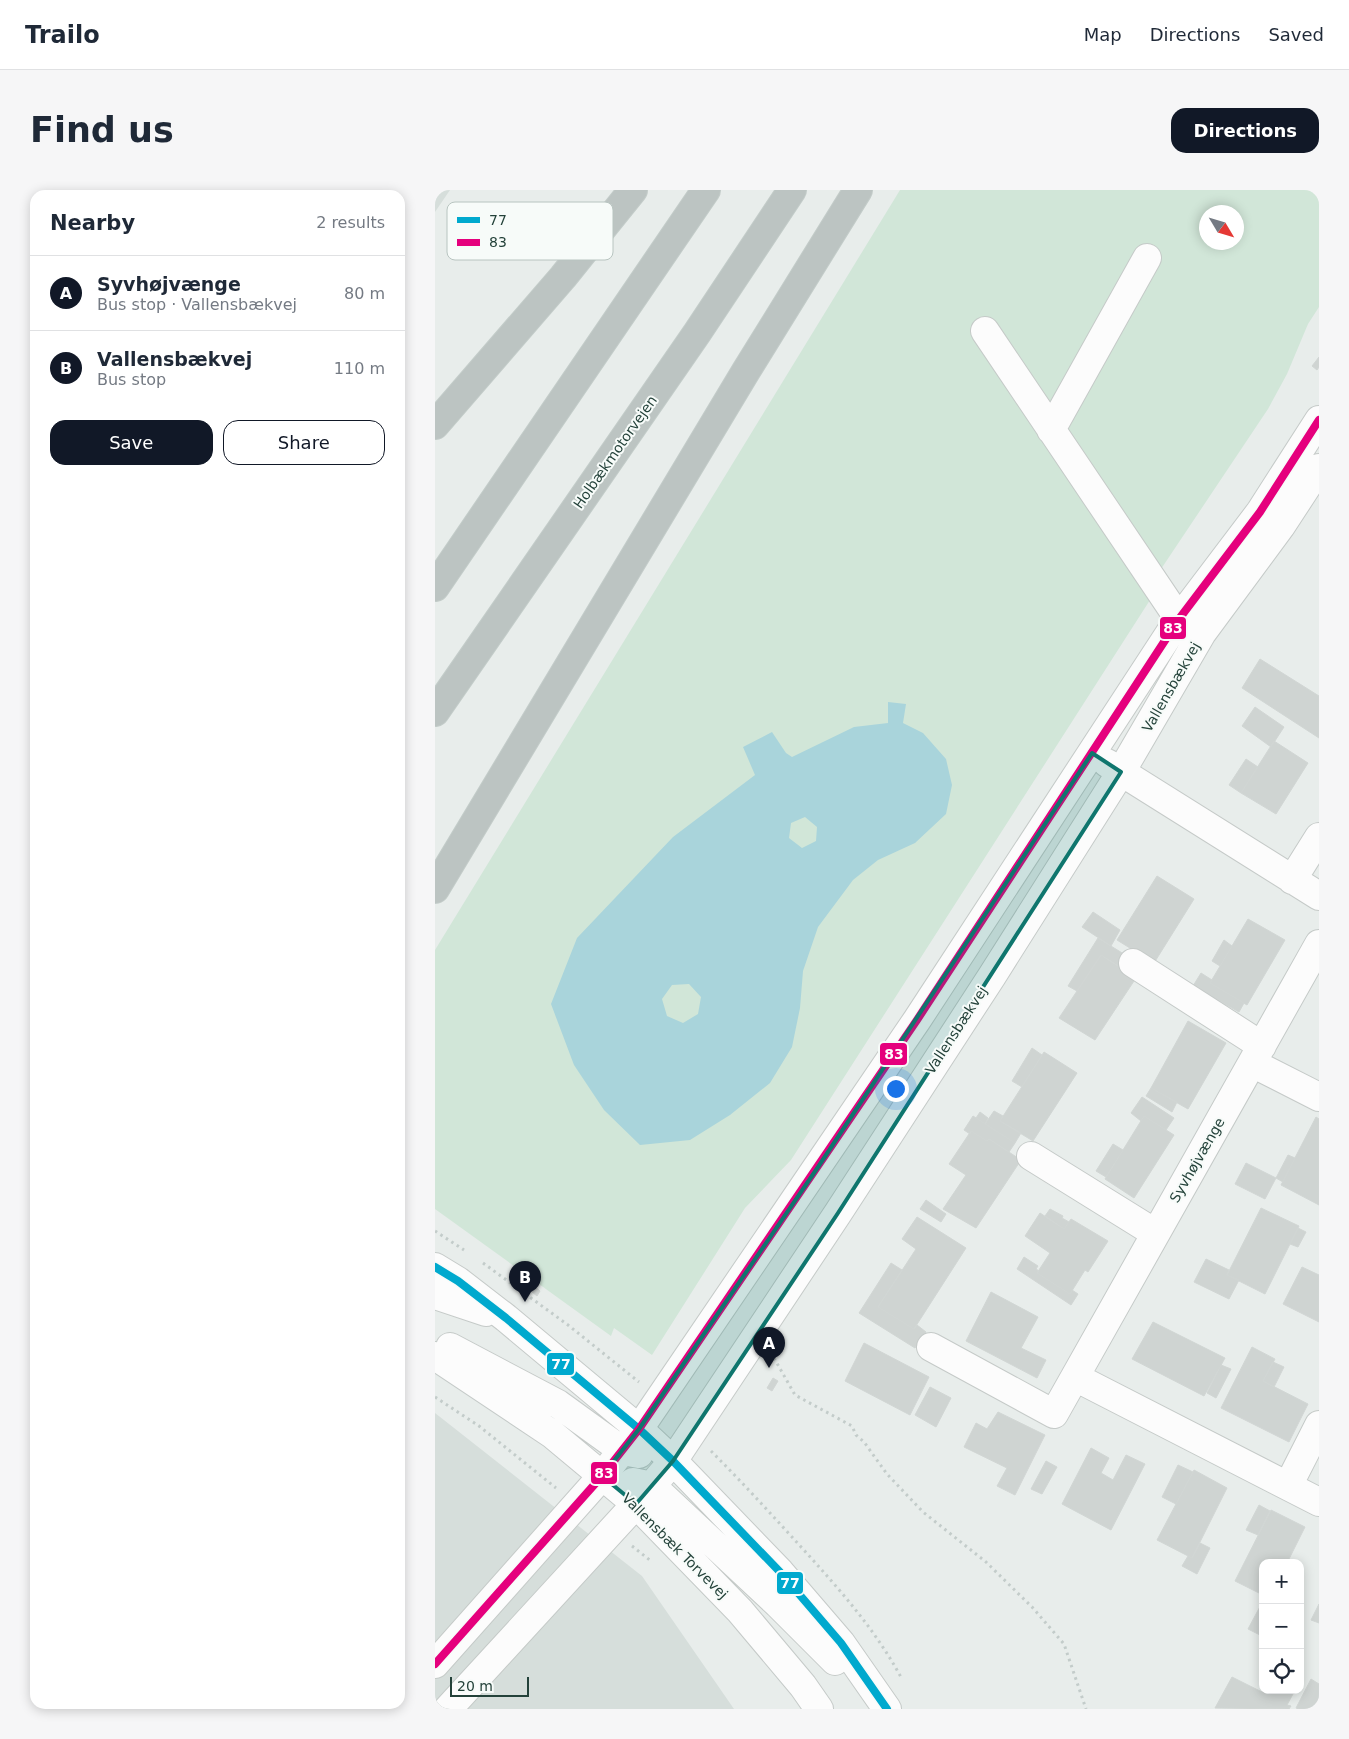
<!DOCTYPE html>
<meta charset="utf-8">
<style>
:root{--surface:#fff;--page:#f6f6f7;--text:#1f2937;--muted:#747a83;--line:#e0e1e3;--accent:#111827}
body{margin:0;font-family:"DejaVu Sans",sans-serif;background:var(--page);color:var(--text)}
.controls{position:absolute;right:15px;bottom:15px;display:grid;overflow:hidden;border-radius:10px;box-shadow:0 2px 12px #0003}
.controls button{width:45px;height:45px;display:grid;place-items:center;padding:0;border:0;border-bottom:1px solid var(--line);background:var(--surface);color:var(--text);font:25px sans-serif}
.compass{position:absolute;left:764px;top:15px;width:45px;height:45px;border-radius:50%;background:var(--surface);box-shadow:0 2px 12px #0003;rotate:128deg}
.scale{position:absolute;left:15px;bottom:12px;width:79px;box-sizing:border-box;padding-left:5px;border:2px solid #24423a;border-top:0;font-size:14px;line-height:18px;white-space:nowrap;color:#24423a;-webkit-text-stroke:4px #f7fbf9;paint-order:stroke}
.you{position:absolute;left:460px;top:898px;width:18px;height:18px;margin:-12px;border:4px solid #fff;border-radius:50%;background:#1a73e8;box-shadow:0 0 0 8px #1a73e833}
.badge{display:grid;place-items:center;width:32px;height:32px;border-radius:50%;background:var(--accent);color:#fff;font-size:16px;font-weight:700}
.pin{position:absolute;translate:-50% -41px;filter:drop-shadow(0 1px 2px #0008)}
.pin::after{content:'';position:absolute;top:26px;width:18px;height:15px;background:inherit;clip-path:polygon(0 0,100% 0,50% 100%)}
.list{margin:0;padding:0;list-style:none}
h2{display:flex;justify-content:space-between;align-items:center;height:65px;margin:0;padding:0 20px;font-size:21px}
h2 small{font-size:16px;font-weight:400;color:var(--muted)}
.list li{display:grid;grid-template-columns:32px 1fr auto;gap:15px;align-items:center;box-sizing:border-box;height:75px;padding:0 20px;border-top:1px solid var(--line)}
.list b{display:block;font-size:19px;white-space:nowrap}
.list p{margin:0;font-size:16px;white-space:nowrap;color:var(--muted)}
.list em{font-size:16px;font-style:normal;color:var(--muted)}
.actions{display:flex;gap:10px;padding:15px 20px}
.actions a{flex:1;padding:11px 0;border:1px solid var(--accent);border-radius:15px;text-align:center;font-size:18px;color:var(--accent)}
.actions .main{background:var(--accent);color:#fff}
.icon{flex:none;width:28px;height:28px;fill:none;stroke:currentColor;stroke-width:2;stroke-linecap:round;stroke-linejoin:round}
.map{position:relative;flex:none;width:884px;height:1519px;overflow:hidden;border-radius:15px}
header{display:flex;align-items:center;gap:30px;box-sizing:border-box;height:70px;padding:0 25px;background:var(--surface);border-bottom:1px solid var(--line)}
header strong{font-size:24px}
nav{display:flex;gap:28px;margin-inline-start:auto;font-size:18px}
.intro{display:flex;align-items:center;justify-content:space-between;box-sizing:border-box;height:120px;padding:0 30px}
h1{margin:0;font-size:35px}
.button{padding:12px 22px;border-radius:15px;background:var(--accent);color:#fff;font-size:18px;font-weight:700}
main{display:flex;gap:30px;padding:0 30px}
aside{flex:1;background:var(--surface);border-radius:15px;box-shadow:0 2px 12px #0003}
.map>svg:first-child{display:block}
.built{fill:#d6dedb}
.green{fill:#d1e6d8;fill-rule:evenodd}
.water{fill:#a9d4db;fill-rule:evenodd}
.building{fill:#cfd4d2;stroke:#d1d6d4}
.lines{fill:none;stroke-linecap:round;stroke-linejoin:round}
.minor-casing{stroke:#c5cac8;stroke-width:30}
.highway-casing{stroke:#c3ccc9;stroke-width:30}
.path{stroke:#c3ccca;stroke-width:3;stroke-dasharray:2.5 4;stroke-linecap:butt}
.minor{stroke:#fcfcfc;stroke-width:28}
.highway{stroke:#bcc4c2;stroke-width:28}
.bus-1-casing{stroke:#f7fbf9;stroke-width:11}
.bus-2-casing{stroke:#f7fbf9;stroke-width:11}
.bus-1{stroke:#00a9ce;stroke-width:8}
.bus-2{stroke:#e5007d;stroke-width:8}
.marked{fill:#0f766e;fill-opacity:0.2;stroke:#0f766e;stroke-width:4;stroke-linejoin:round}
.labels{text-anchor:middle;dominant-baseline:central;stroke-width:4;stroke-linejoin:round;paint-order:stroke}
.street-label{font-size:14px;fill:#24423a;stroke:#f7fbf9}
.key{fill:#f7fbf9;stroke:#b8c4c0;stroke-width:1}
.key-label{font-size:14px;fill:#24423a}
.line-badge{stroke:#f7fbf9;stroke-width:2}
.badge-label{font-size:14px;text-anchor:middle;font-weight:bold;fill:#fff}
</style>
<header>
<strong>Trailo</strong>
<nav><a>Map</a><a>Directions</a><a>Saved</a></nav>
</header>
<div class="intro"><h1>Find us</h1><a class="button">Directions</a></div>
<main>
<aside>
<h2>Nearby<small>2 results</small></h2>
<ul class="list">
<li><span class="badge">A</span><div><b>Syvhøjvænge</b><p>Bus stop · Vallensbækvej</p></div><em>80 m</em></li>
<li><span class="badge">B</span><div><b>Vallensbækvej</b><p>Bus stop</p></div><em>110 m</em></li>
</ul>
<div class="actions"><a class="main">Save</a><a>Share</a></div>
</aside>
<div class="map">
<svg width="884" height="1519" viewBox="0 0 884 1519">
<rect width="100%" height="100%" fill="#e8edeb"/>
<path class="built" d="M0 0H15L0 22Z
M0 1223 207 1386 299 1519H0Z"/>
<path class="green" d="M465 0H884V117L873 134 852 184 833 219 724 382 715 410 356 970 310 1018 217 1165 179 1138 176 1146 0 1019V760ZM772 22H802V52H772Z"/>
<path class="water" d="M453 512 471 514 468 533 488 543 511 569 517 595 511 624 480 653 443 670 418 690 383 737 368 781 365 818 357 857 335 893 295 925 255 950 205 955 169 920 139 875 116 814 142 748 238 647 320 585 308 557 337 542 351 563 357 567 419 537 453 533ZM370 627 382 637 381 651 367 658 354 648 356 633ZM254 794 266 807 263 824 248 833 232 826 227 809 237 795Z"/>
<path class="building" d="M884 167V177L882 180 877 176Z
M825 469 884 506V548L807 498Z
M820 517 849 537 836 557 807 536Z
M839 551 873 573 841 624 806 603Z
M811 569 823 577 806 603 794 595Z
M722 686 759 709 719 773 682 750Z
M658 722 685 740 676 756 647 737Z
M813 729 850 750 812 815 775 793Z
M663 748 692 766 685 777 666 765 642 801 633 796Z
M789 750 797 756 785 776 777 771Z
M666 765 701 788 660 850 624 828Z
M766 783 777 790 775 793 809 813 804 822 758 796Z
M753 831 791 853 753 919 716 898Z
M597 858 607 865 587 897 577 891Z
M609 862 642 883 598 951 565 931Z
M716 898 742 912 737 922 711 906Z
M707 907 739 928 731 940 709 926 706 931 696 923Z
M559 921 568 926 565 931 586 943 580 953 550 934Z
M545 922 553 928 550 934 541 928Z
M538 926 580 953 574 962 554 949 552 951 536 941 535 944 529 940Z
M709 926 739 945 699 1008 670 989Z
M881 927 884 929V1015L846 995Z
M536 941 552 951 554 949 586 970 541 1038 508 1019 531 985 514 974Z
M678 954 688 960 671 987 661 981Z
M853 965 860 968 848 992 841 988Z
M811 973 841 988 830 1009 800 994Z
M491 1010 511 1024 506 1032 485 1019Z
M826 1018 864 1036 830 1104 792 1085Z
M615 1019 628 1026 627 1028 634 1032 629 1039 610 1026Z
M605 1023 629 1039 636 1029 673 1051 653 1082 650 1080 635 1104 602 1083 615 1063 590 1046Z
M482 1027 531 1058 479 1139 443 1117 481 1059 467 1049Z
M863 1038 871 1042 863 1057 855 1054Z
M589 1067 603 1076 601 1079 604 1081 602 1083 635 1104 637 1100 643 1104 636 1115 582 1079Z
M771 1069 794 1080 792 1085 804 1090 794 1109 759 1092Z
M456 1073 467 1080 443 1117 479 1139 482 1135 491 1142 480 1158 424 1123Z
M867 1077 884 1085V1132L848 1114Z
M96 1093 105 1101 102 1106 92 1098Z
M556 1102 603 1127 586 1158 611 1170 602 1188 531 1151Z
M718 1132 790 1168 769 1206 697 1169Z
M429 1153 494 1187 475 1225 410 1191Z
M817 1157 840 1169 828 1191 873 1214 854 1252 786 1218Z
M838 1172 849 1177 839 1197 828 1191Z
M786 1175 796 1179 781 1208 772 1203Z
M338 1188 343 1191 337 1201 332 1198Z
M495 1197 516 1208 501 1237 480 1225Z
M563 1222 610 1245 580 1305 562 1296 572 1278 529 1257 541 1233 552 1239Z
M656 1258 674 1268 666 1283 678 1290 691 1265 710 1274 676 1340 627 1314Z
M611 1271 622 1277 607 1304 596 1299Z
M743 1275 758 1282 741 1314 727 1307Z
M759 1280 792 1298 757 1368 722 1350Z
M824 1315 835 1321 823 1345 811 1340Z
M836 1320 870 1337 852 1373H828V1405L800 1391Z
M765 1353 775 1358 762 1384 747 1376 753 1366 757 1368Z
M828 1411V1439L825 1445 813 1439Z
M884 1414V1433L876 1430Z
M797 1487 827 1502 828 1500H851L858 1504 852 1515 856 1516 854 1519 780 1518Z
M876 1489 884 1494V1517L883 1519H864L861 1518Z"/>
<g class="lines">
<g class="minor-casing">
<path id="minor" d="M550 141 744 429
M616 240 712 68
M672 573 884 706
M857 690 884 647
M698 773 827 856
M817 873 884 907
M596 966 720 1043
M0 1077 23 1091 71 1128 204 1239 238 1271 345 1382 406 1453 452 1519
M0 1105 51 1122
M15 1157 123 1214 188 1261 204 1264
M496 1157 619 1224 884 754
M0 1166 117 1244 201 1314 305 1421 368 1496 384 1519
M640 1187 884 1312
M198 1292 217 1296 343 1414 400 1471
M853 1296 884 1235
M0 1474 167 1286 204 1239 482 830 744 429 825 322 884 230
M13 1519 201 1314 238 1271 403 1023 557 786 686 582 767 443 846 336 884 278"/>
</g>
<g class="highway-casing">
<path id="highway" d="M0 235 128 87 198 0
M0 397 271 0
M0 522 262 143 357 0
M0 699 311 181 423 0"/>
</g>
<path class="path" d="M0 1041 29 1060
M48 1073 133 1135 204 1192
M339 1168 360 1205 417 1236 421 1245 429 1252 452 1284 488 1322 551 1372 597 1417 629 1454 651 1519
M0 1207 44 1236 121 1298
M276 1261C307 1292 337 1325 367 1358 405 1400 440 1439 467 1489
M197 1356 216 1371"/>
<use href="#minor" class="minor"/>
<use href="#highway" class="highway"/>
<g class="bus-1-casing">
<path id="bus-1" d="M0 1077 23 1091 71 1128 204 1239 238 1271 345 1382 406 1453 452 1519"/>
</g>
<g class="bus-2-casing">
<path id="bus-2" d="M0 1474 167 1286 204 1239 482 830 744 429 825 322 884 230"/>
</g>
<use href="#bus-1" class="bus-1"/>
<use href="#bus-2" class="bus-2"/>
</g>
<path class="marked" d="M657 563 686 582 403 1023 238 1271 201 1314 167 1286 204 1239 383 977Z"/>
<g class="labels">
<g class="street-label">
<text transform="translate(180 262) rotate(-55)">Holbækmotorvejen</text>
<text transform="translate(736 497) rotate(-60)">Vallensbækvej</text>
<text transform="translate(521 840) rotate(-57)">Vallensbækvej</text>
<text transform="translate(762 970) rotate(-60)">Syvhøjvænge</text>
<text transform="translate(240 1356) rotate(45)">Vallensbæk Torvevej</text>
</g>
</g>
<rect x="12" y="12" width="166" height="58" rx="8" class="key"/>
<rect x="22" y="27" width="23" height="6" fill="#00a9ce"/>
<rect x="22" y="49" width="23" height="7" fill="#e5007d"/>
<g class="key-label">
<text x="54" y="35">77</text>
<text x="54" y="57">83</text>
</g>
<g class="line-badge">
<rect x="724" y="426" width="28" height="24" rx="5" fill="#e5007d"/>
<rect x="444" y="852" width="29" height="24" rx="5" fill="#e5007d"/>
<rect x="111" y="1162" width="29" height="24" rx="5" fill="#00a9ce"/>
<rect x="155" y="1271" width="28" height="24" rx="5" fill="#e5007d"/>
<rect x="341" y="1381" width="28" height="24" rx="5" fill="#00a9ce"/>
</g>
<g class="badge-label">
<text x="738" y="443">83</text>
<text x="459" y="869">83</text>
<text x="126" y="1179">77</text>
<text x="169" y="1288">83</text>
<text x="355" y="1398">77</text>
</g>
</svg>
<div class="controls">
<button>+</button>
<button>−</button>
<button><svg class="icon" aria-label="locate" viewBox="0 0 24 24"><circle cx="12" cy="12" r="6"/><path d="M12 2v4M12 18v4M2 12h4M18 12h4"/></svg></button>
</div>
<svg class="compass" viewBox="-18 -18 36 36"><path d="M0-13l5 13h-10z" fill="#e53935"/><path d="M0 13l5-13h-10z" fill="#747a83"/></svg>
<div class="scale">20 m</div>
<div class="you"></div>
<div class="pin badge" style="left:334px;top:1178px">A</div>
<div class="pin badge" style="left:90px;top:1112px">B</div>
</div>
</main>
